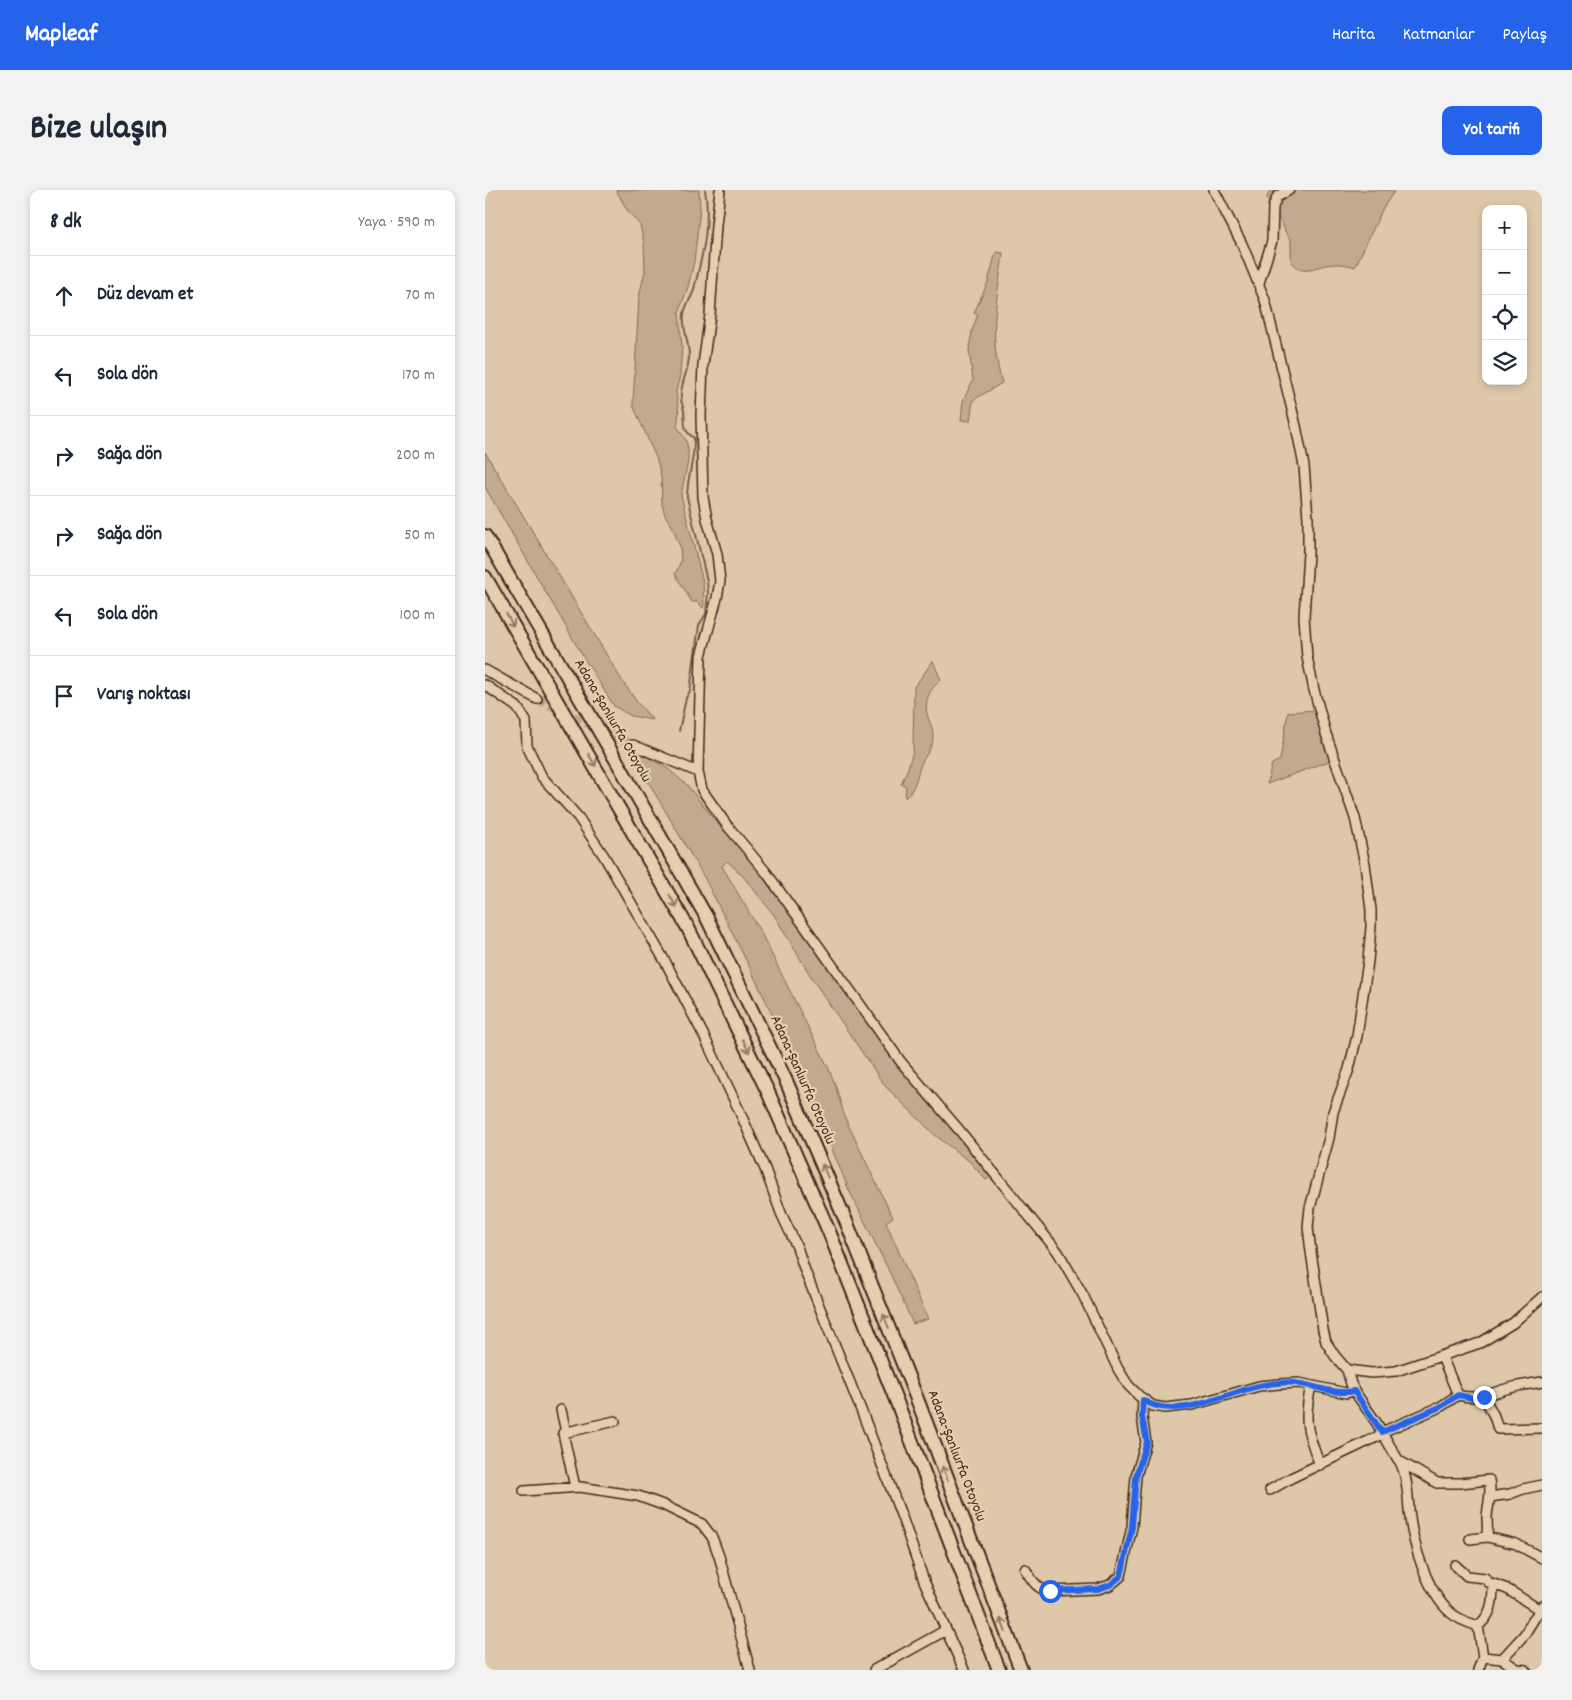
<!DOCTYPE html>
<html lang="tr">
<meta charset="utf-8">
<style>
:root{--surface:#fff;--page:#f2f2f3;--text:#1f2937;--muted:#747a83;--line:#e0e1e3;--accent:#2563eb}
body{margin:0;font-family:Dekko,sans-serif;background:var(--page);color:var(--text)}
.controls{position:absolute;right:15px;top:15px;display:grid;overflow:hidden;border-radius:10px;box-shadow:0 2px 8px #0003}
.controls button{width:45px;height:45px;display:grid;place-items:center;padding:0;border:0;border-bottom:1px solid var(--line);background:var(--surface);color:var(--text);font:25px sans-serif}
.stop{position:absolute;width:15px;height:15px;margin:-11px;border:4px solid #2563eb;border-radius:50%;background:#fff}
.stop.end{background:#2563eb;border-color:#fff;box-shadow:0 1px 5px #0008}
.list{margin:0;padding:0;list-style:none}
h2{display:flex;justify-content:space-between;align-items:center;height:65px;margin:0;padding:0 20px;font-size:21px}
h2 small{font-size:16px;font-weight:400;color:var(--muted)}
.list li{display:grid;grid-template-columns:32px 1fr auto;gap:15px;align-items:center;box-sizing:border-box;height:80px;padding:0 20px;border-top:1px solid var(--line)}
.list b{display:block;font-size:19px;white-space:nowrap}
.list em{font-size:16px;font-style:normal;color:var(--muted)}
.icon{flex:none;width:28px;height:28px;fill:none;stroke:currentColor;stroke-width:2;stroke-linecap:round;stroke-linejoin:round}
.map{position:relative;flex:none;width:1057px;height:1480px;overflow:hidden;border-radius:10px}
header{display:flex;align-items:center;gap:30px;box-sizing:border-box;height:70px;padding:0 25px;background:var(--accent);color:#fff}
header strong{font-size:24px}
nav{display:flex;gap:28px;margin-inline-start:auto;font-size:18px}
.intro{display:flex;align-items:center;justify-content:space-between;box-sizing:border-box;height:120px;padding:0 30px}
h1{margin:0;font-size:35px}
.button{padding:12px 22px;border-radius:10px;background:var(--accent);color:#fff;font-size:18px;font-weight:700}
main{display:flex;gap:30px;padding:0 30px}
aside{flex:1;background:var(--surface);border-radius:10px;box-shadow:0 2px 8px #0003}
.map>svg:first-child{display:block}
.green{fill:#c0ab90;stroke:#7e6a57}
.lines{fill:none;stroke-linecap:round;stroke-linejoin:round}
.stream{stroke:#72604d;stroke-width:2}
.minor-tunnel{stroke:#bda88d;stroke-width:9;stroke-dasharray:9 4.5;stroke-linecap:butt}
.minor-casing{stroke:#3b2a1e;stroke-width:12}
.highway-casing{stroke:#3b2a1e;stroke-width:16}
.minor{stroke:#e5cfaf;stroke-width:9}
.highway{stroke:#e5cfaf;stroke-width:12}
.oneway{stroke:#907c66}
.route{stroke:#2563eb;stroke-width:6}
.labels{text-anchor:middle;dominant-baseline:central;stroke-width:4.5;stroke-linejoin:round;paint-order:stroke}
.street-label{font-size:15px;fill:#3b2a1e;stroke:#e5cfaf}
</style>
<header>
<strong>Mapleaf</strong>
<nav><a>Harita</a><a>Katmanlar</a><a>Paylaş</a></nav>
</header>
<div class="intro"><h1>Bize ulaşın</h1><a class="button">Yol tarifi</a></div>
<main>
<aside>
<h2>8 dk<small>Yaya · 590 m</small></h2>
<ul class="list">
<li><svg class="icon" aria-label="ahead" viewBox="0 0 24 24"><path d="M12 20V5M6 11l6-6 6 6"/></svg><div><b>Düz devam et</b></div><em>70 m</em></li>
<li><svg class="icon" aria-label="left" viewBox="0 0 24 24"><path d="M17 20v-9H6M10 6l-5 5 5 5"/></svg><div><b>Sola dön</b></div><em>170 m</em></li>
<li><svg class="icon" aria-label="right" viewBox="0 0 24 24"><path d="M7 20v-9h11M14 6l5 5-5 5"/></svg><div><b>Sağa dön</b></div><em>200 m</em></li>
<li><svg class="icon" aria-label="right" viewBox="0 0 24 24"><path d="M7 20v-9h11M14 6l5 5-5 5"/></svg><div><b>Sağa dön</b></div><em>50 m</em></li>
<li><svg class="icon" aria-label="left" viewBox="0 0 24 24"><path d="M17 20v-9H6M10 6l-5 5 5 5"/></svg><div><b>Sola dön</b></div><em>100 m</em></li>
<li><svg class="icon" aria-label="arrive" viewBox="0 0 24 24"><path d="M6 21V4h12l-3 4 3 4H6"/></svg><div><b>Varış noktası</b></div></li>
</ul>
</aside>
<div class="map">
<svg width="1057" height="1480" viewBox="0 0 1057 1480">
<rect width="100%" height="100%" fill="#dec8a9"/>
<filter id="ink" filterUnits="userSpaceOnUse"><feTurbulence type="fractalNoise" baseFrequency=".02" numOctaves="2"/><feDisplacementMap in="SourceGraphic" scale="10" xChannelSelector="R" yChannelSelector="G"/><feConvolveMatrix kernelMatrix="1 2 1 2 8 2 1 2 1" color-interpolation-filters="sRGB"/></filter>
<g filter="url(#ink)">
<path class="green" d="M131 0H214L215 18 209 72 203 97 194 122 197 157 195 185 191 202 194 223 192 236 201 250 203 259V271L196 305 218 392 219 414 218 418 213 412H207L190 384 196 371 195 357 188 338 180 325 177 314 176 286 172 270 148 215 154 107 160 81 159 53 155 35 142 20Z
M785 0H910L898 18 870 77C861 74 852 73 842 75 828 77 815 86 806 70V50L801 43 796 32 785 21 782 7Z
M511 62 518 63C512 112 503 144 517 193L488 210 485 231 476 230 478 211 488 190 484 160 487 141 493 124 489 123 503 92Z
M0 262 136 489 152 512 168 530 146 526 129 516 96 463 0 297Z
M448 471 456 490C445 498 439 510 442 524 444 532 448 537 448 546 448 556 443 562 438 570 431 584 432 598 420 608L421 596 416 594 423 578 428 561 429 497Z
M831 520 847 570 782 594 787 574 795 570 803 522Z
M159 565 182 578 202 595 233 634 274 680 406 866 435 903 463 933 505 987 501 990 485 972 451 946 400 896 328 790 289 725 258 686 242 671 237 676 276 743 343 877 350 894 360 928 405 1022 408 1027 401 1032 443 1129 428 1134 403 1079 363 998 318 888 266 780 219 687 151 571Z"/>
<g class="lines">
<path class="stream" d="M194 541 201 508 205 501 214 435 221 424 223 403 222 391 202 307C202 287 210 269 209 248 196 239 201 234 199 221 198 214 195 213 196 203 197 190 204 179 204 166 204 152 197 137 199 124 200 115 207 108 209 99 217 68 226 32 220 0"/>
<path class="minor-tunnel" d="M52 509 148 555"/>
<g class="minor-casing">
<path id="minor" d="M235 0 231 35 225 125 218 175 216 225 218 307 222 329 232 364 235 391 232 408 216 466 213 582 217 600 241 634 281 682 416 872 475 941 573 1062 598 1105 633 1179 643 1195 654 1206 668 1216 680 1218 707 1215 774 1196 794 1194 814 1193 861 1203 869 1201
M729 0 757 54 780 110 811 236 819 276 823 328V363L819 427 822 467 829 500 841 544 870 628 880 674 886 720V737L883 771 872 846 864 879 848 922 844 948 825 1018 823 1037 826 1062 838 1140 841 1152 850 1166 862 1180 866 1194 874 1208 891 1232 912 1268C922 1278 923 1307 924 1320 927 1351 941 1402 966 1423 974 1430 984 1433 993 1436
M774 93 787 51 788 17 792 7 804 0
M0 480 52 509
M0 495 32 517 41 531 42 556 57 587 93 627 119 666 181 773 219 846 253 918 280 979 296 1023 312 1057 320 1081 378 1225 418 1330 439 1391 479 1480
M148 555 213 582
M957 1167 973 1205
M862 1180 887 1183 911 1181 995 1153 1028 1133 1057 1107
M826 1196C818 1231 822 1242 835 1275
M999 1207 1009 1226 1013 1239 1057 1238
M76 1220 81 1242
M897 1242 955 1217 973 1205C995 1211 1004 1203 1025 1198 1035 1195 1046 1194 1057 1192
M916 1272 952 1293H975L1004 1290C1007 1304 1003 1313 1002 1327 1002 1334 1003 1340 1002 1347
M90 1297 78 1243 130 1231
M785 1300 806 1288 898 1244
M39 1301 95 1297 153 1306 178 1315 217 1334 227 1347 234 1366 265 1480
M1005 1307 1025 1304 1038 1299 1057 1295
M985 1349 1002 1347 1031 1354 1057 1368
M970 1375 982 1386 1000 1388 1003 1392 1022 1399 1055 1420
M540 1379C547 1390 552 1400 565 1401L613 1399 625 1395 636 1386 647 1337 651 1286 661 1252 657 1227 658 1210
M993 1436C1007 1425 1008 1411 1008 1394
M998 1467 1017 1469 1039 1445 1057 1416
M1017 1469 1032 1479 1041 1480
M389 1480 461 1440
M993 1480 998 1467 993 1436"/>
</g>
<g class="highway-casing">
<path id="highway" d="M0 346 137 580 222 728 302 893 363 1036 432 1209 536 1480
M0 387 203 738 283 902 345 1044 413 1215 514 1480"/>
</g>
<use href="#minor" class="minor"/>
<use href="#highway" class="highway"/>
</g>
<defs><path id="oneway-shaft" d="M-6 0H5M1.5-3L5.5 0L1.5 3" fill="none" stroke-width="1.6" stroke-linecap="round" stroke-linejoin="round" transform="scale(1.25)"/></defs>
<g class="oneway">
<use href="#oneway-shaft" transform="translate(25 430) rotate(60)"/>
<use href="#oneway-shaft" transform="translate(107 570) rotate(60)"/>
<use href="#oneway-shaft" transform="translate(188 711) rotate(60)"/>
<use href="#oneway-shaft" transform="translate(261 856) rotate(64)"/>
<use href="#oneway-shaft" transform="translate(340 981) rotate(-113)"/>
<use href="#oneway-shaft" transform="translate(401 1131) rotate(-112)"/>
<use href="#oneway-shaft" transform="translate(460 1283) rotate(-111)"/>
<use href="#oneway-shaft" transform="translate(518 1435) rotate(-111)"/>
</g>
</g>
<g class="lines" filter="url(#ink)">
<path class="route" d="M565 1401 613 1399 625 1395 636 1386 647 1337 651 1286 662 1252 657 1227 658 1210C691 1232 740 1203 774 1196 786 1193 804 1191 816 1194 833 1197 853 1205 869 1201L897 1242 955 1217 973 1205 987 1208 999 1207"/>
</g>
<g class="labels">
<g class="street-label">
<text transform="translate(127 531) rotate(60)">Adana-Şanlıurfa Otoyolu</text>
<text transform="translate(317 890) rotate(66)">Adana-Şanlıurfa Otoyolu</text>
<text transform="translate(471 1266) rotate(69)">Adana-Şanlıurfa Otoyolu</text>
</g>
</g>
</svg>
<div class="controls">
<button>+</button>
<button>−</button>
<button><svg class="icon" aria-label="locate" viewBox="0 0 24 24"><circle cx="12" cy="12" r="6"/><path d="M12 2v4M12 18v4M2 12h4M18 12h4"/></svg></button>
<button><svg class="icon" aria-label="layers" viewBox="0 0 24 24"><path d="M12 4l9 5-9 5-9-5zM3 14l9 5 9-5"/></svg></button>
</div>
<div class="stop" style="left:565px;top:1401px"></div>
<div class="stop end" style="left:999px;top:1207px"></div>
</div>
</main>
